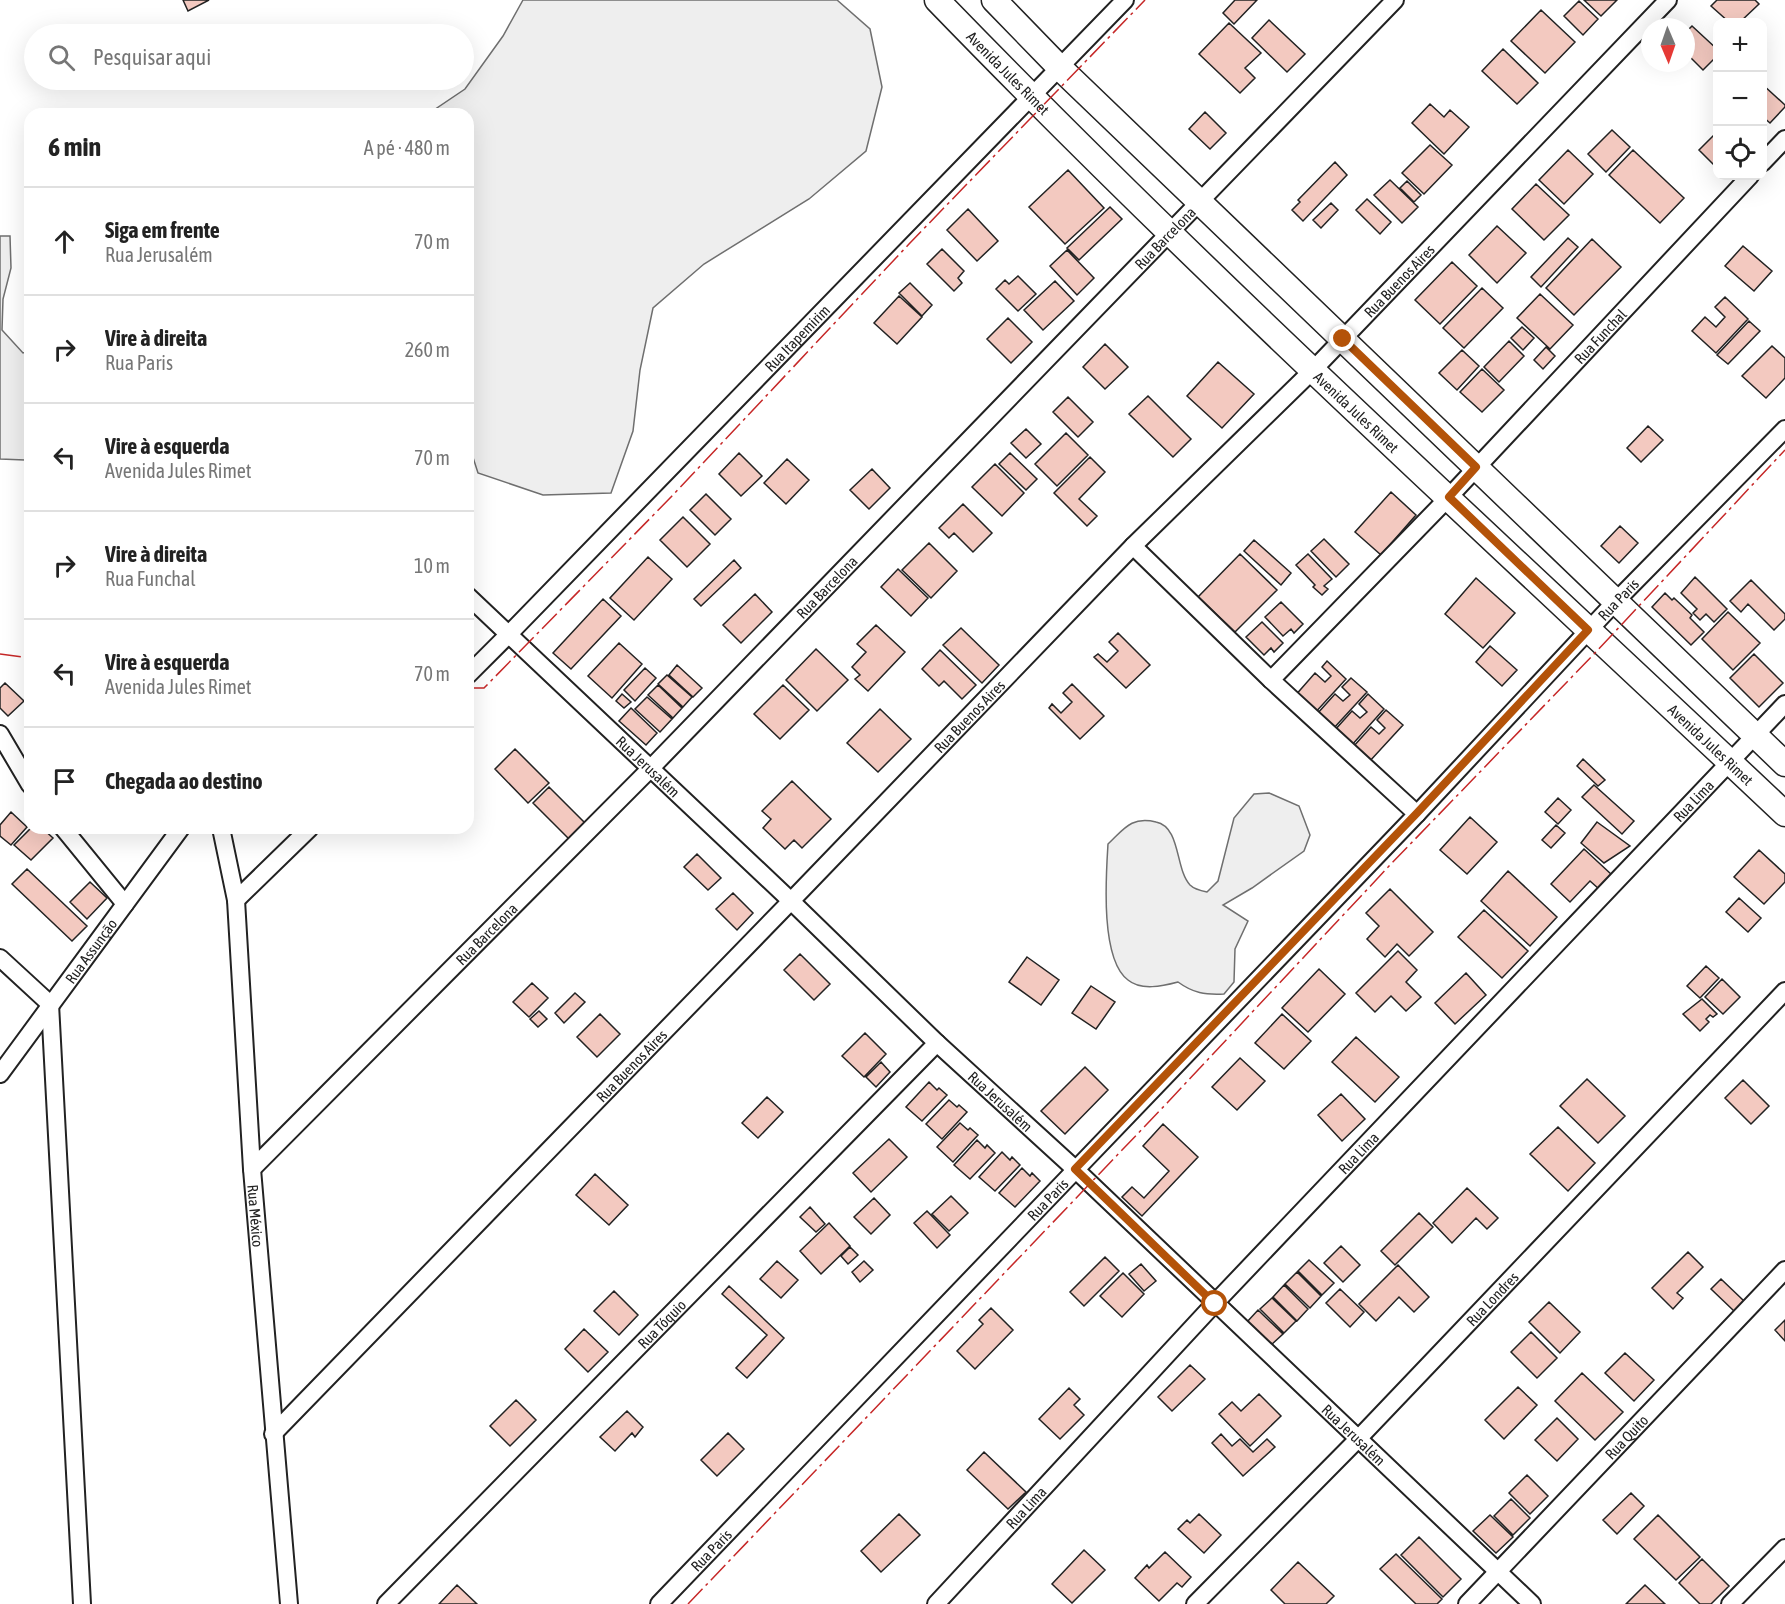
<!DOCTYPE html>
<html lang="pt">
<meta charset="utf-8">
<style>
:root{--surface:#fff;--page:#f6f6f6;--text:#222;--muted:#767676;--line:#e0e0e0}
body{margin:0;font-family:"Asap Condensed",sans-serif;background:var(--page);color:var(--text)}
.controls{position:absolute;right:18px;top:18px;display:grid;overflow:hidden;border-radius:12px;box-shadow:0 6px 24px #0002}
.controls button{width:54px;height:54px;display:grid;place-items:center;padding:0;border:0;border-bottom:2px solid var(--line);background:var(--surface);color:var(--text);font:30px sans-serif}
.compass{position:absolute;left:1641px;top:18px;width:54px;height:54px;border-radius:50%;background:var(--surface);box-shadow:0 6px 24px #0002;rotate:178deg}
.stop{position:absolute;width:18px;height:18px;margin:-14px;border:4px solid #b45309;border-radius:50%;background:#fff}
.stop.end{background:#b45309;border-color:#fff;box-shadow:0 2px 6px #0008}
.list{margin:0;padding:0;list-style:none}
h2{display:flex;justify-content:space-between;align-items:center;height:78px;margin:0;padding:0 24px;font-size:26px}
h2 small{font-size:20px;font-weight:400;color:var(--muted)}
.list li{display:grid;grid-template-columns:39px 1fr auto;gap:18px;align-items:center;box-sizing:border-box;height:108px;padding:0 24px;border-top:2px solid var(--line)}
.list b{display:block;font-size:22px;white-space:nowrap}
.list p{margin:0;font-size:20px;white-space:nowrap;color:var(--muted)}
.list em{font-size:20px;font-style:normal;color:var(--muted)}
.icon{flex:none;width:33px;height:33px;fill:none;stroke:currentColor;stroke-width:2;stroke-linecap:round;stroke-linejoin:round}
.map{position:relative;flex:none;width:1785px;height:1604px;overflow:hidden}
.search{position:absolute;background:var(--surface);box-shadow:0 6px 24px #0002;left:24px;top:24px;width:450px;height:66px;display:flex;align-items:center;gap:15px;box-sizing:border-box;padding:0 21px;border-radius:33px;color:var(--muted);font-size:22px}
.panel{position:absolute;background:var(--surface);box-shadow:0 6px 24px #0002;left:24px;top:108px;width:450px;height:726px;border-radius:18px}
.map>svg:first-child{display:block}
.green{fill:#eee;stroke:#6f6f6f;stroke-width:1.5}
.building{fill:#f3c9c0;stroke:#222;stroke-width:1.5}
.lines{fill:none;stroke-linecap:round;stroke-linejoin:round}
.street-casing{stroke:#222;stroke-width:20}
.secondary-casing{stroke:#222;stroke-width:27}
.street{stroke:#fff;stroke-width:16}
.secondary{stroke:#fff;stroke-width:24}
.power{stroke:#c62828;stroke-width:1.5;stroke-dasharray:21 4.5 3 4.5;stroke-linecap:butt}
.route{stroke:#b45309;stroke-width:8}
.labels{text-anchor:middle;dominant-baseline:central;stroke-width:4.5;stroke-linejoin:round;paint-order:stroke}
.street-label{font-size:15px;fill:#222;stroke:#fff}
</style>
<div class="map">
<svg width="1785" height="1604" viewBox="0 0 1785 1604">
<rect width="100%" height="100%" fill="#fff"/>
<path class="green" d="M523 0H837L870 29 882 87 866 151 809 199 704 264 653 308 640 370 633 431 611 493 543 495 478 473 468 442V114H428L465 89 503 36Z
M0 236H10L11 268 3 299 2 330 23 353 30 351V458L25 460 0 459Z
M1269 793 1299 806 1310 835 1304 851 1252 888 1223 905 1248 921 1235 949 1234 982 1224 994C1205 995 1193 993 1178 982 1163 986 1141 991 1128 980 1100 959 1106 876 1108 844 1124 829 1131 816 1156 822 1181 827 1175 869 1190 885 1194 889 1202 891 1207 892L1218 881 1234 818 1254 794Z"/>
<path class="building" d="M183 0H209L188 11Z
M1235 0H1257L1234 24 1223 13Z
M1584 0H1617L1601 16Z
M1717 0H1755L1759 4 1740 22H1729L1711 6Z
M1579 1 1598 19 1583 35 1564 16Z
M1541 10 1575 42 1545 73 1511 41Z
M1269 20 1305 54 1287 72 1252 38Z
M1229 23 1261 53 1245 68 1255 78 1240 93 1199 54Z
M1692 26 1718 50V55L1703 70 1686 53V32Z
M1503 49 1538 83 1517 104 1482 71Z
M1762 84 1785 105V107L1770 123 1762 116Z
M1430 104 1444 117 1450 110 1469 127 1444 154 1412 123Z
M1205 112 1226 133 1210 149 1189 129Z
M1612 130 1630 147 1606 172 1588 154Z
M1718 131V169L1699 150Z
M1430 145 1452 165 1424 194 1402 173Z
M1568 150 1593 174 1564 204 1539 180Z
M1633 150 1684 198 1660 223 1609 175Z
M1335 162 1347 175 1303 221 1292 210 1300 202 1298 200Z
M1068 170 1104 208 1065 244 1029 207Z
M1390 180 1418 207 1402 223 1374 195Z
M1407 181 1421 195 1414 202 1400 188Z
M1536 184 1569 215 1544 240 1512 209Z
M1367 199 1391 222 1380 234 1356 210Z
M1331 203 1338 210 1321 228 1313 220Z
M1110 207 1122 219 1079 260 1067 248Z
M968 209 998 241 977 261 947 230Z
M1497 226 1526 253 1497 283 1469 255Z
M1568 238 1578 247 1541 287 1531 277Z
M1592 239 1621 267 1574 315 1546 288Z
M1743 246 1772 271 1754 291 1725 266Z
M942 249 964 271 958 278 962 283 954 291 927 264Z
M1067 250 1094 278 1077 295 1050 266Z
M1452 262 1477 286 1440 324 1415 300Z
M1018 276 1036 294 1018 311 996 289 1005 280 1009 284Z
M1055 281 1074 301 1043 330 1024 310Z
M910 283 932 305 922 316 899 293Z
M1482 288 1503 308 1464 348 1443 328Z
M1540 294 1573 325 1550 349 1517 318Z
M899 296 922 317 897 344 874 323Z
M1725 297 1748 319 1716 353 1692 331 1705 317 1716 327 1725 317 1715 307Z
M1008 318 1032 342 1011 363 987 339Z
M1749 321 1760 331 1728 364 1717 355Z
M1522 327 1534 338 1523 350 1511 338Z
M1509 341 1524 356 1499 382 1484 367Z
M1105 344 1128 367 1105 389 1083 367Z
M1772 346 1785 358V378L1766 398 1742 376Z
M1546 347 1555 356 1543 369 1534 360Z
M1462 350 1479 366 1457 390 1439 373Z
M1218 362 1254 394 1222 428 1187 396Z
M1482 369 1504 390 1482 412 1460 392Z
M1148 396 1191 439 1173 457 1129 414Z
M1068 397 1093 422 1078 437 1053 412Z
M1648 426 1663 440 1641 462 1627 448Z
M1026 429 1041 444 1026 458 1011 443Z
M1066 433 1088 455 1057 486 1035 464Z
M739 453 762 476 741 496 719 474Z
M1010 453 1037 479 1026 490 999 464Z
M1090 457 1105 472 1079 499 1097 516 1087 526 1054 493Z
M787 459 809 480 786 504 764 483Z
M995 464 1024 493 1002 516 972 487Z
M872 469 890 488 869 509 850 490Z
M1391 492 1416 515 1381 555 1355 532Z
M706 494 731 519 715 535 690 510Z
M963 504 992 533 973 552 954 533 949 538 939 528Z
M683 517 710 544 687 567 660 540Z
M1620 526 1638 543 1619 563 1601 546Z
M1324 539 1349 564 1336 577 1311 551Z
M1254 540 1291 573 1281 585 1244 551Z
M929 543 957 571 931 598 902 570Z
M1240 554 1277 590 1235 632 1198 597Z
M1308 554 1332 579 1324 586 1328 589 1322 595 1313 587 1315 585 1296 565Z
M648 557 672 579 634 620 610 598Z
M734 560 741 568 701 606 694 599Z
M898 569 928 598 911 616 881 587Z
M1695 577 1727 609 1714 622 1706 614 1700 620 1693 613 1697 609 1681 593Z
M1476 578 1515 613 1483 648 1445 614Z
M1751 580 1785 614V619L1774 630 1748 604 1741 612 1730 601Z
M1665 593 1672 600 1674 598 1692 615 1690 618 1704 632 1691 645 1652 607Z
M755 594 772 612 741 643 723 625Z
M603 599 621 616 571 669 553 653Z
M1281 602 1303 624 1294 633 1291 629 1283 636 1265 617Z
M1728 612 1760 643 1733 670 1702 639Z
M1262 622 1283 643 1274 652 1271 648 1264 655 1246 637Z
M876 625 905 652 868 691 855 679 860 675 852 667 866 652 857 644Z
M961 628 999 665 982 683 943 645Z
M1118 633 1150 665 1126 688 1094 657 1098 654 1107 662 1118 651 1109 642Z
M619 643 642 664 612 698 588 676Z
M1490 646 1517 670 1502 686 1476 662Z
M816 649 848 680 817 711 786 680Z
M940 650 976 685 962 699 944 681 939 686 922 669Z
M1754 654 1783 683 1759 707 1730 678Z
M1327 661 1346 679 1313 715 1294 697 1315 673 1325 682 1331 676 1322 667Z
M677 665 702 688 693 697 669 675Z
M645 668 656 678 635 701 624 690Z
M667 675 692 697 683 707 658 684Z
M1351 678 1367 692 1333 729 1317 714 1335 694 1343 701 1350 695 1342 687Z
M5 683 24 701 8 716 0 708V688Z
M1072 684 1104 716 1080 739 1049 708 1052 704 1061 713 1072 702 1063 693Z
M658 685 682 708 673 718 648 695Z
M783 685 809 710 780 739 754 714Z
M622 694 631 702 624 708 616 701Z
M1368 694 1384 709 1351 746 1334 731 1352 711 1360 718 1367 712 1359 704Z
M647 697 672 719 660 732 635 709Z
M631 708 657 733 646 745 619 721Z
M880 709 911 739 878 772 847 743Z
M1386 710 1403 725 1369 762 1353 747 1371 727 1379 734 1385 728 1377 720Z
M515 749 549 783 528 803 495 769Z
M1583 759 1605 780 1598 786 1577 766Z
M792 781 831 819 802 848 794 840 785 849 763 828 771 819 762 811Z
M1594 785 1634 821 1622 834 1582 797Z
M549 787 586 824 570 840 533 803Z
M1558 798 1571 810 1558 824 1545 812Z
M11 812 27 827 11 845 0 836V825Z
M1470 817 1497 842 1467 874 1440 850Z
M1597 822 1630 846 1604 863 1581 843Z
M1556 825 1565 833 1551 848 1542 840Z
M31 828H42L53 838 31 860 14 845Z
M1584 849 1612 875 1599 889 1590 881 1570 902 1551 884Z
M1759 850 1785 874V882L1764 904 1734 877Z
M697 854 721 878 708 890 684 867Z
M27 869 87 926 72 941 12 884Z
M1508 871 1557 917 1530 946 1481 901Z
M90 882 107 898 87 919 70 902Z
M1390 889 1433 932 1409 956 1397 944 1385 957 1367 939 1379 926 1366 913Z
M733 893 753 913 737 930 716 909Z
M1739 898 1761 918 1748 932 1726 912Z
M1484 910 1528 951 1502 978 1458 937Z
M1398 951 1417 970 1406 982 1421 997 1406 1011 1391 996 1375 1012 1356 993Z
M800 954 830 984 814 1000 784 970Z
M1027 957 1059 980 1041 1005 1009 982Z
M1706 966 1719 978 1700 998 1687 986Z
M1319 969 1345 994 1308 1032 1282 1008Z
M1466 973 1486 995 1455 1024 1435 1003Z
M1722 979 1740 997 1723 1014 1705 997Z
M532 983 548 998 529 1017 513 1002Z
M1091 986 1115 1002 1096 1029 1072 1013Z
M575 993 585 1002 564 1023 555 1013Z
M1702 999 1717 1014 1713 1017 1710 1015 1706 1019 1709 1022 1700 1031 1683 1014Z
M539 1011 547 1019 538 1027 530 1019Z
M600 1014 620 1034 597 1057 577 1037Z
M1282 1014 1311 1041 1284 1069 1255 1043Z
M865 1033 886 1054 864 1077 842 1056Z
M1356 1037 1399 1077 1375 1102 1332 1062Z
M1240 1058 1265 1081 1237 1110 1212 1087Z
M881 1062 890 1072 876 1087 866 1077Z
M1085 1067 1108 1090 1065 1134 1041 1111Z
M1587 1079 1625 1116 1598 1143 1560 1106Z
M1743 1080 1769 1106 1751 1124 1725 1098Z
M929 1082 937 1090 939 1088 947 1095 922 1121 906 1107Z
M1341 1094 1365 1119 1342 1141 1318 1115Z
M767 1097 783 1112 758 1138 742 1123Z
M949 1100 957 1107 959 1105 967 1112 942 1139 926 1124Z
M960 1123 968 1130 970 1128 978 1135 953 1162 937 1147Z
M1163 1124 1198 1157 1142 1216 1122 1197 1132 1187 1144 1198 1169 1171 1143 1146Z
M1558 1127 1595 1163 1568 1191 1530 1154Z
M889 1139 907 1157 871 1192 853 1173Z
M977 1140 985 1148 987 1145 995 1153 970 1179 954 1165Z
M1002 1152 1010 1160 1012 1157 1020 1165 995 1191 979 1177Z
M1022 1168 1030 1176 1032 1173 1040 1181 1015 1207 999 1193Z
M595 1174 628 1205 609 1225 576 1195Z
M1467 1188 1498 1218 1487 1229 1476 1218 1452 1243 1433 1223Z
M951 1196 968 1213 949 1231 932 1214Z
M874 1198 890 1215 871 1234 854 1217Z
M810 1207 825 1224 816 1232 800 1217Z
M927 1211 950 1235 937 1248 914 1223Z
M1419 1213 1433 1227 1395 1265 1381 1251Z
M829 1223 850 1246 821 1274 800 1251Z
M1341 1246 1360 1265 1343 1282 1324 1263Z
M850 1247 858 1255 848 1264 841 1256Z
M1688 1252 1703 1267 1677 1293 1683 1298 1673 1309 1652 1288Z
M1105 1257 1119 1271 1084 1306 1070 1292Z
M1309 1260 1334 1283 1322 1295 1298 1271Z
M777 1261 798 1280 781 1298 760 1279Z
M864 1261 873 1270 860 1282 852 1272Z
M1141 1264 1156 1281 1144 1291 1129 1274Z
M1398 1265 1429 1297 1414 1312 1399 1297 1376 1321 1359 1304Z
M1297 1272 1321 1296 1310 1308 1285 1284Z
M1123 1273 1144 1294 1122 1317 1100 1296Z
M1721 1279 1744 1301 1734 1311 1711 1289Z
M1284 1285 1308 1309 1297 1321 1273 1297Z
M729 1286 784 1338 747 1378 736 1368 767 1335 722 1294Z
M1340 1289 1364 1312 1350 1327 1326 1303Z
M614 1291 638 1315 619 1335 594 1311Z
M1272 1298 1296 1321 1284 1333 1260 1309Z
M1549 1302 1580 1332 1560 1353 1529 1322Z
M991 1308 1013 1330 975 1369 957 1351 983 1324 979 1320Z
M1258 1310 1283 1334 1271 1345 1247 1322Z
M1785 1320V1341L1775 1330Z
M584 1329 608 1352 588 1372 565 1349Z
M1531 1332 1557 1358 1537 1378 1511 1352Z
M1625 1353 1654 1380 1634 1401 1605 1373Z
M1190 1365 1205 1379 1172 1411 1158 1397Z
M1582 1373 1623 1412 1595 1440 1555 1401Z
M1518 1387 1537 1405 1504 1439 1485 1420Z
M1069 1388 1080 1399 1074 1405 1084 1415 1060 1439 1039 1419Z
M1259 1394 1281 1416 1250 1446 1219 1414 1232 1402 1241 1411Z
M516 1400 536 1420 510 1446 490 1426Z
M627 1411 643 1427 635 1437 632 1433 615 1451 600 1437Z
M1557 1418 1578 1439 1557 1461 1535 1440Z
M728 1433 744 1449 717 1476 701 1460Z
M1221 1434 1232 1446 1240 1439 1253 1452 1267 1439 1275 1447 1243 1476 1212 1443Z
M984 1452 1026 1492 1008 1509 967 1470Z
M1527 1475 1548 1496 1530 1514 1509 1493Z
M1631 1493 1644 1506 1617 1534 1603 1520Z
M1511 1499 1530 1518 1513 1535 1494 1516Z
M899 1514 920 1535 881 1572 861 1551Z
M1199 1514 1221 1535 1204 1553 1178 1529 1187 1520 1190 1523Z
M1490 1515 1513 1537 1496 1553 1473 1531Z
M1658 1515 1700 1557 1676 1580 1634 1539Z
M1419 1537 1461 1579 1443 1597 1401 1555Z
M1084 1550 1105 1570 1072 1603 1052 1584Z
M1165 1552 1191 1577 1182 1587 1177 1583 1159 1601 1135 1578 1147 1565 1149 1568Z
M1396 1554 1442 1599 1437 1604H1416L1380 1569Z
M1702 1559 1729 1586 1711 1604H1700L1679 1583Z
M1298 1562 1334 1596 1326 1604H1285L1271 1590Z
M457 1585 477 1604H439Z
M1645 1585 1665 1604H1626Z"/>
<g class="lines">
<g class="street-casing">
<g id="street">
<path d="M1762 163 1785 139"/>
<path d="M1133 546 1271 680 1417 814"/>
<path id="s1" d="M468 596 791 901 937 1043 1075 1169 1532 1604"/>
<path id="s2" d="M468 675 508 635 1125 0"/>
<path id="s3" d="M1271 680 1449 497 1750 176"/>
<path d="M0 734 30 785"/>
<path d="M63 828 125 904"/>
<path id="s4" d="M221 828 236 900 252 1169 289 1604"/>
<path d="M236 900 310 828"/>
<path d="M0 958 50 1004 82 1604"/>
<path id="s5" d="M0 1074 181 828"/>
<path id="s6" d="M252 1169 650 769 1395 0"/>
<path id="s7" d="M273 1434 791 901 1133 546 1314 369 1668 0"/>
<path id="s8" d="M386 1604 937 1043"/>
<path id="s9" d="M659 1604 1417 814 1616 601 1785 429"/>
<path id="s10" d="M936 1604 1215 1303 1785 704"/>
<path id="s11" d="M1195 1604 1357 1440 1785 991"/>
<path id="s12" d="M1467 1604 1785 1270"/>
<path d="M1730 1604 1785 1548"/>
</g>
</g>
<g class="secondary-casing">
<g id="secondary">
<path id="s13" d="M937 0C1210 282 1500 545 1785 814"/>
<path d="M994 0 1060 68 1785 764"/>
</g>
</g>
<use href="#street" class="street"/>
<use href="#secondary" class="secondary"/>
<path class="power" d="M0 654 30 658
M468 688H484L673 495 909 244 1145 0
M688 1604 1168 1102 1391 864 1594 654 1785 450"/>
</g>
<g class="lines">
<path class="route" d="M1215 1304 1075 1169 1417 813 1588 630 1449 497 1476 467 1343 339"/>
</g>
<g class="labels">
<g class="street-label">
<text stroke="none"><textPath href="#s13" startOffset="102">Avenida Jules Rimet</textPath></text>
<text stroke="none"><textPath href="#s6" startOffset="1304">Rua Barcelona</textPath></text>
<text stroke="none"><textPath href="#s7" startOffset="1612">Rua Buenos Aires</textPath></text>
<text stroke="none"><textPath href="#s3" startOffset="476">Rua Funchal</textPath></text>
<text stroke="none"><textPath href="#s2" startOffset="471">Rua Itapemirim</textPath></text>
<text stroke="none"><textPath href="#s13" startOffset="588">Avenida Jules Rimet</textPath></text>
<text stroke="none"><textPath href="#s6" startOffset="818">Rua Barcelona</textPath></text>
<text stroke="none"><textPath href="#s9" startOffset="1389">Rua Paris</textPath></text>
<text stroke="none"><textPath href="#s7" startOffset="1000">Rua Buenos Aires</textPath></text>
<text stroke="none"><textPath href="#s13" startOffset="1074">Avenida Jules Rimet</textPath></text>
<text stroke="none"><textPath href="#s1" startOffset="248">Rua Jerusalém</textPath></text>
<text stroke="none"><textPath href="#s10" startOffset="1104">Rua Lima</textPath></text>
<text stroke="none"><textPath href="#s6" startOffset="332">Rua Barcelona</textPath></text>
<text stroke="none"><textPath href="#s5" startOffset="153">Rua Assunção</textPath></text>
<text stroke="none"><textPath href="#s7" startOffset="514">Rua Buenos Aires</textPath></text>
<text stroke="none"><textPath href="#s1" startOffset="734">Rua Jerusalém</textPath></text>
<text stroke="none"><textPath href="#s10" startOffset="618">Rua Lima</textPath></text>
<text stroke="none"><textPath href="#s9" startOffset="561">Rua Paris</textPath></text>
<text stroke="none"><textPath href="#s4" startOffset="390">Rua México</textPath></text>
<text stroke="none"><textPath href="#s11" startOffset="426">Rua Londres</textPath></text>
<text stroke="none"><textPath href="#s8" startOffset="393">Rua Tóquio</textPath></text>
<text stroke="none"><textPath href="#s1" startOffset="1220">Rua Jerusalém</textPath></text>
<text stroke="none"><textPath href="#s12" startOffset="231">Rua Quito</textPath></text>
<text stroke="none"><textPath href="#s10" startOffset="132">Rua Lima</textPath></text>
<text stroke="none"><textPath href="#s9" startOffset="75">Rua Paris</textPath></text>
</g>
</g>
</svg>
<div class="controls">
<button>+</button>
<button>−</button>
<button><svg class="icon" aria-label="locate" viewBox="0 0 24 24"><circle cx="12" cy="12" r="6"/><path d="M12 2v4M12 18v4M2 12h4M18 12h4"/></svg></button>
</div>
<svg class="compass" viewBox="-18 -18 36 36"><path d="M0-13l5 13h-10z" fill="#e53935"/><path d="M0 13l5-13h-10z" fill="#767676"/></svg>
<div class="stop" style="left:1215px;top:1304px"></div>
<div class="stop end" style="left:1343px;top:339px"></div>
<div class="search"><svg class="icon" aria-label="search" viewBox="0 0 24 24"><circle cx="10" cy="10" r="6"/><path d="M15 15l6 6"/></svg>Pesquisar aqui</div>
<section class="panel">
<h2>6 min<small>A pé · 480 m</small></h2>
<ul class="list">
<li><svg class="icon" aria-label="ahead" viewBox="0 0 24 24"><path d="M12 20V5M6 11l6-6 6 6"/></svg><div><b>Siga em frente</b><p>Rua Jerusalém</p></div><em>70 m</em></li>
<li><svg class="icon" aria-label="right" viewBox="0 0 24 24"><path d="M7 20v-9h11M14 6l5 5-5 5"/></svg><div><b>Vire à direita</b><p>Rua Paris</p></div><em>260 m</em></li>
<li><svg class="icon" aria-label="left" viewBox="0 0 24 24"><path d="M17 20v-9H6M10 6l-5 5 5 5"/></svg><div><b>Vire à esquerda</b><p>Avenida Jules Rimet</p></div><em>70 m</em></li>
<li><svg class="icon" aria-label="right" viewBox="0 0 24 24"><path d="M7 20v-9h11M14 6l5 5-5 5"/></svg><div><b>Vire à direita</b><p>Rua Funchal</p></div><em>10 m</em></li>
<li><svg class="icon" aria-label="left" viewBox="0 0 24 24"><path d="M17 20v-9H6M10 6l-5 5 5 5"/></svg><div><b>Vire à esquerda</b><p>Avenida Jules Rimet</p></div><em>70 m</em></li>
<li><svg class="icon" aria-label="arrive" viewBox="0 0 24 24"><path d="M6 21V4h12l-3 4 3 4H6"/></svg><div><b>Chegada ao destino</b></div></li>
</ul>
</section>
</div>
